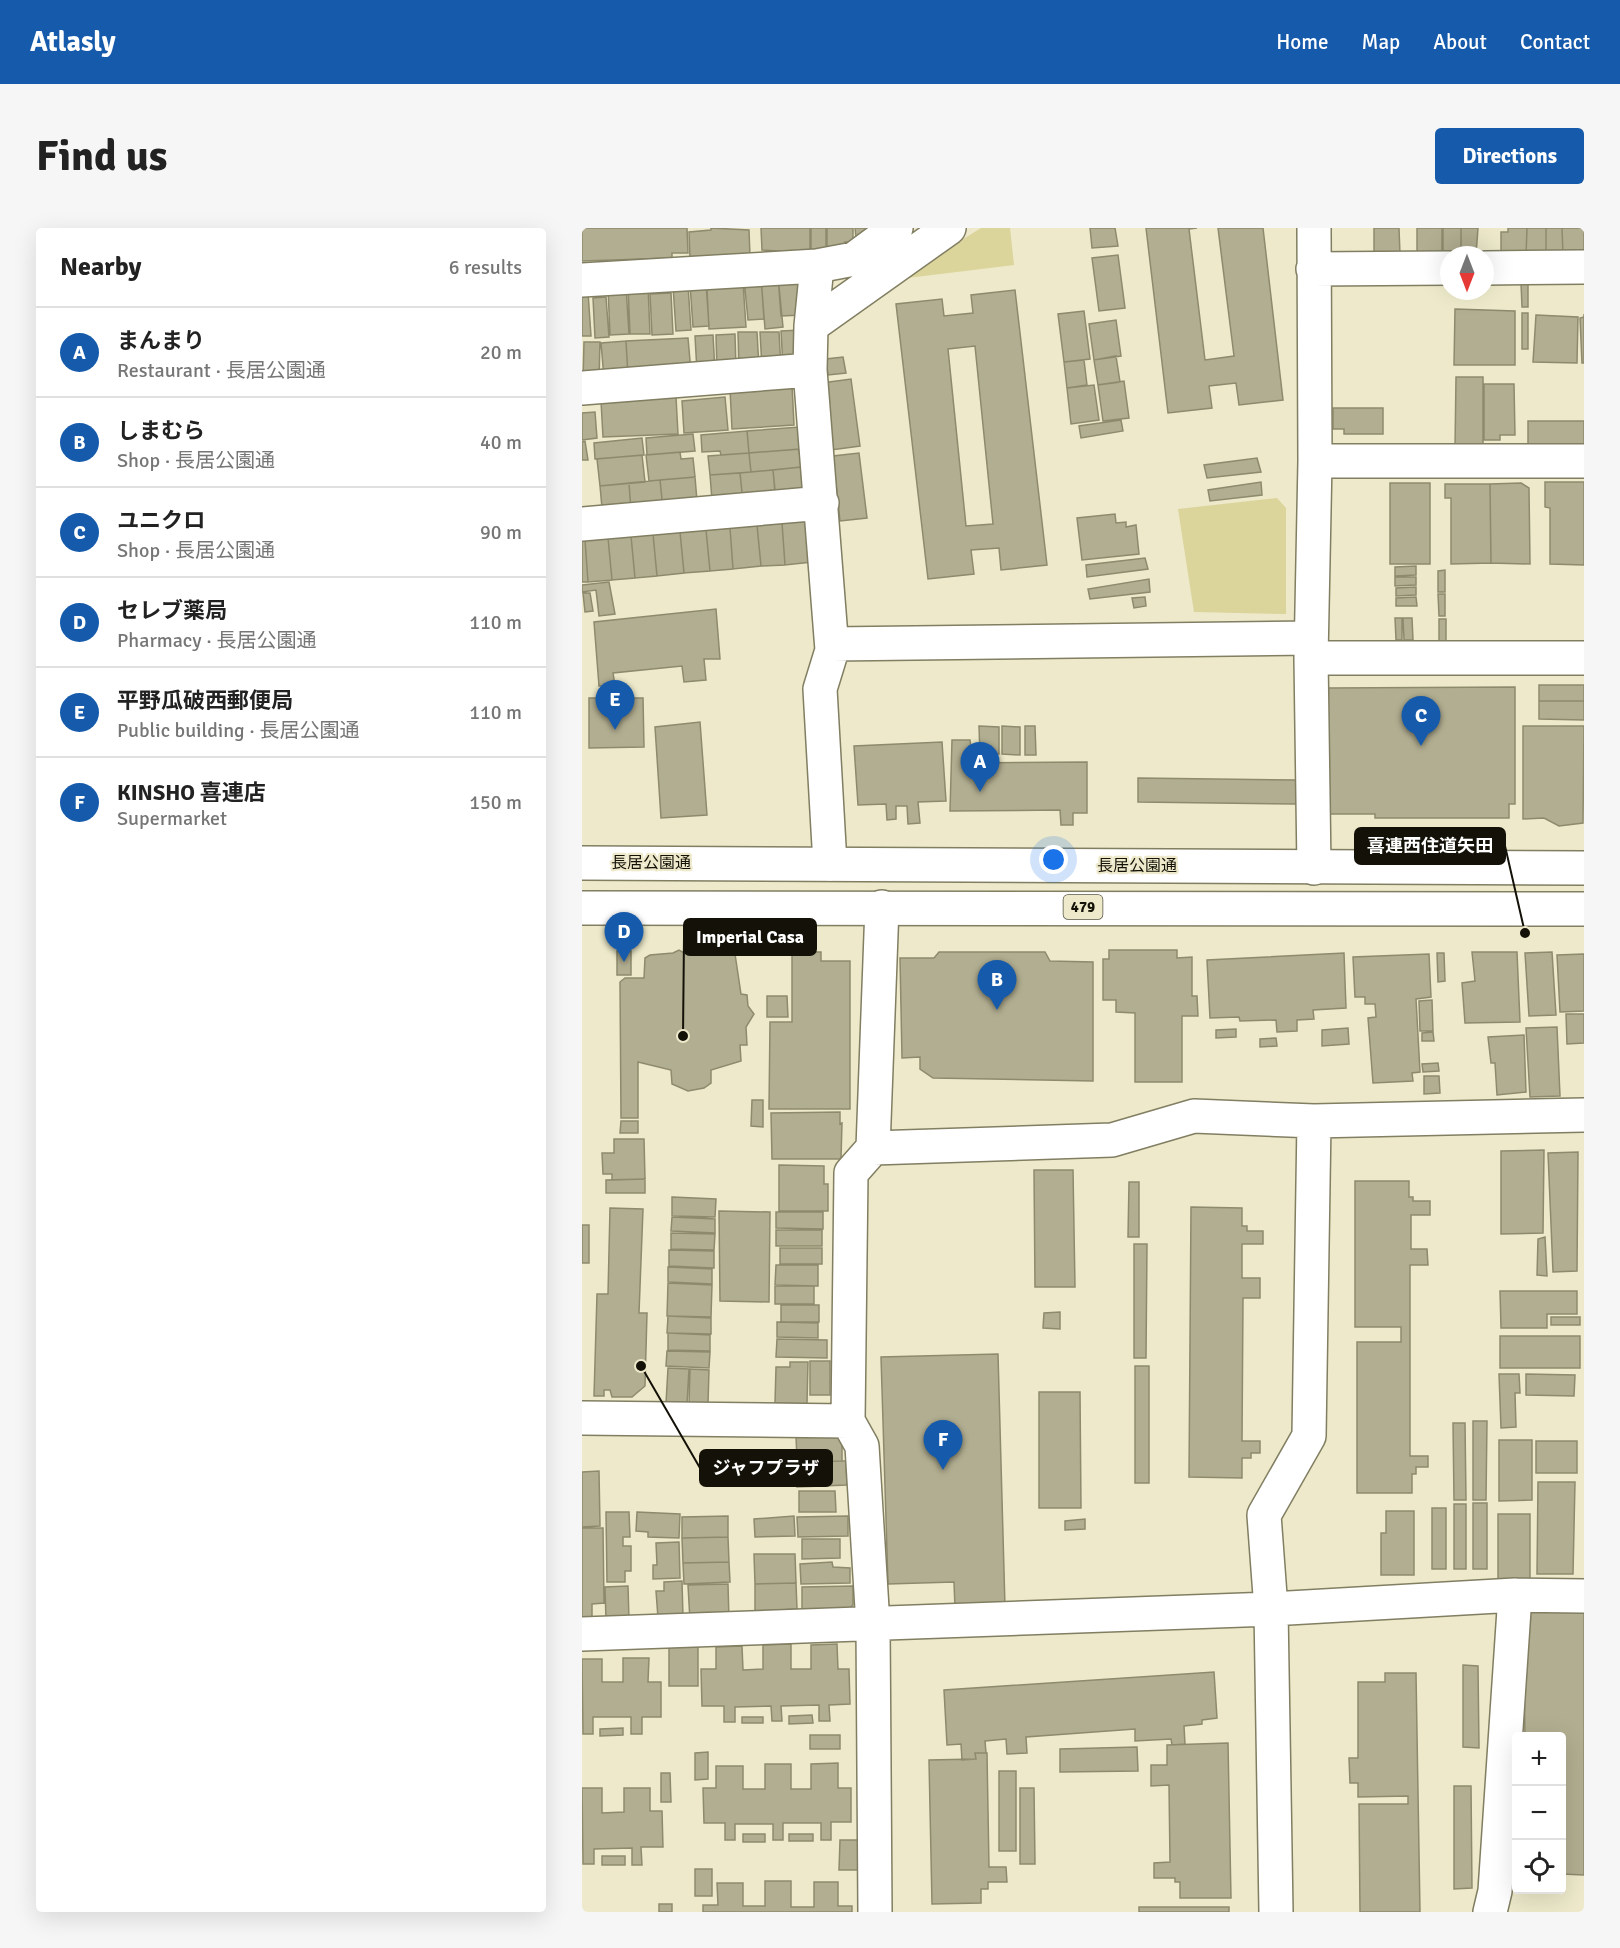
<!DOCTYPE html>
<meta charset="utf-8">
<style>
:root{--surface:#fff;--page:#f6f6f6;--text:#222;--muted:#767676;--line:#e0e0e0;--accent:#165bab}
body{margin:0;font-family:Signika,"Noto Sans JP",sans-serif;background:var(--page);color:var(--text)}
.controls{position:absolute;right:18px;bottom:18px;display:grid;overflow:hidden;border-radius:6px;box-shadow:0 6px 24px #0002}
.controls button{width:54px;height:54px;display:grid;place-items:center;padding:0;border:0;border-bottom:2px solid var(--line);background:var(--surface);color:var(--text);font:30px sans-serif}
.compass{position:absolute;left:858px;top:18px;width:54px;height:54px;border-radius:50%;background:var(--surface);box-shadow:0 6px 24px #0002;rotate:180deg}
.you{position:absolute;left:472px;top:632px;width:21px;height:21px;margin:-15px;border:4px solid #fff;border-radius:50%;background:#1a73e8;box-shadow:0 0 0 9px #1a73e833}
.badge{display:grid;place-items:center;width:39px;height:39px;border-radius:50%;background:var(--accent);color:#fff;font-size:20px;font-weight:700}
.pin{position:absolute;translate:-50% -50px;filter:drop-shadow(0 2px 3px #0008)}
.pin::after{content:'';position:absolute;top:32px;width:21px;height:18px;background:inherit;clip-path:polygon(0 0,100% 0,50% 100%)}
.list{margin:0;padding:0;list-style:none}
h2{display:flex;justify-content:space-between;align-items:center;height:78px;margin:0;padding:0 24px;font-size:26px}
h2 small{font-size:20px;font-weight:400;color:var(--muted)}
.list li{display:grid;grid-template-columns:39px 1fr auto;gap:18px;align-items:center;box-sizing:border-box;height:90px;padding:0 24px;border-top:2px solid var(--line)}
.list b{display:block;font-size:22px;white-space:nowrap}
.list p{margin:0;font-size:20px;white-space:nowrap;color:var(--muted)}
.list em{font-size:20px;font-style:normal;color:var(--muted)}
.icon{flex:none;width:33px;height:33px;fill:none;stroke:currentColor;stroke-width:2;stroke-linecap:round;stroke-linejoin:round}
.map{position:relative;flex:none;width:1002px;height:1684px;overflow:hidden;border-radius:6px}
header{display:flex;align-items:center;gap:36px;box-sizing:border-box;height:84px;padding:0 30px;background:var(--accent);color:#fff}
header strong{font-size:28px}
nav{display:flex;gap:33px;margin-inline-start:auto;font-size:21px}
.intro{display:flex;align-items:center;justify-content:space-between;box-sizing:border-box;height:144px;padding:0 36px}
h1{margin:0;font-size:42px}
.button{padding:15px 27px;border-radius:6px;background:var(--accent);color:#fff;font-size:21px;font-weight:700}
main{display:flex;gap:36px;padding:0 36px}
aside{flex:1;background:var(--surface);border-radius:6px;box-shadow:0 6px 24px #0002}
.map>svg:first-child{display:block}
.green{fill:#dbd49b}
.building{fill:#b2ae91;stroke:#8e8a6e;stroke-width:1.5;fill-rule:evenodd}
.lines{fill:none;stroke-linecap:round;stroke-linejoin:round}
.minor-casing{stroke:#817e62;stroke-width:36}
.highway-casing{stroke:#817e62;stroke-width:36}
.minor{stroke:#fff;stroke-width:33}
.highway{stroke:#fff;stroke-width:33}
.labels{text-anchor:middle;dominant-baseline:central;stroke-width:4.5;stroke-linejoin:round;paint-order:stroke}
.shield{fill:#ede9ca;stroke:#555242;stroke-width:1.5}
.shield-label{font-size:15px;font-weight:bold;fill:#141208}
.street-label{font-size:16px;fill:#141208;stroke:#ede9ca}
.leader{fill:none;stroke:#141208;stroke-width:2}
.callout-dot{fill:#141208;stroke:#ede9ca;stroke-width:2}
.callout{fill:#141208;stroke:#141208;stroke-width:2}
.callout-label{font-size:18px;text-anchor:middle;font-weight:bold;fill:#fff}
</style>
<header>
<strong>Atlasly</strong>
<nav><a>Home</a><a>Map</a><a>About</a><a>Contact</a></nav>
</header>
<div class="intro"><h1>Find us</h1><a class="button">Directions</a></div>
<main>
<aside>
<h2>Nearby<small>6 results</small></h2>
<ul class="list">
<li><span class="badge">A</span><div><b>まんまり</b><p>Restaurant · 長居公園通</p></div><em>20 m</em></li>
<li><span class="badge">B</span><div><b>しまむら</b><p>Shop · 長居公園通</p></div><em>40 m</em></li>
<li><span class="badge">C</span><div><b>ユニクロ</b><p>Shop · 長居公園通</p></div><em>90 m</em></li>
<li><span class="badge">D</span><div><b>セレブ薬局</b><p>Pharmacy · 長居公園通</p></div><em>110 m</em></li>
<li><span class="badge">E</span><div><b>平野瓜破西郵便局</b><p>Public building · 長居公園通</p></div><em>110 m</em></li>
<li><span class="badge">F</span><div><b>KINSHO 喜連店</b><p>Supermarket</p></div><em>150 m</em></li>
</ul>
</aside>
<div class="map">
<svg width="1002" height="1684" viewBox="0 0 1002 1684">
<rect width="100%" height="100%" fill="#ede9ca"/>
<path class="green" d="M399 0H428L432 37 317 51Z
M695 270 704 280V386L612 384 596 281Z"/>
<path class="building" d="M0 0H105L106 25H90V30L0 33Z
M129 0 167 2 168 28 108 30 107 4 129 2Z
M179 0H228V25L180 22Z
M229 0H244V23H229Z
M245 0H271V14H263V25H245Z
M273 0H296L274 10Z
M508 0H533L536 18 510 20Z
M564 0H615L607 1 623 132 652 128 636 0H681L701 172 657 177 654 155 627 158 630 180 586 185Z
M792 0H817L818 26 792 25Z
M835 0H860V26L835 25Z
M861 0H879V24H861Z
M879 0H896L894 27H879Z
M926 0H945L944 28H919V4H926Z
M945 0H964V28H944Z
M964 0H980L981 28H964Z
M980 0H1002V28H981Z
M536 27 543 80 517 83 510 30Z
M196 48 201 99 183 101 179 49Z
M196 48 218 54 220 87 199 88Z
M179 49 182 91 166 92 162 51Z
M161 54 164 99 127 101 125 61 146 60V55Z
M124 55 127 98 111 99 108 56Z
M939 55H946V79H940Z
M106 57 109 102 94 103 91 58Z
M66 58 68 106H48L46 59Z
M44 59 47 106 28 107 26 60Z
M433 62 465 337 419 342 417 320 389 322 392 346 346 351 314 76 360 71 362 88 391 85 389 67ZM393 118 411 296 384 298 366 121Z
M6 64 9 108H0V65Z
M89 65 91 106 70 107 68 66Z
M24 69 27 109 13 110 11 70Z
M873 81 933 83V137H872Z
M502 83 508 131 482 134 476 86Z
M940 85H946V121H940Z
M1002 86V135H1000L998 90 1002 89Z
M954 87 996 89 995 135 951 134Z
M534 92 539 128 512 132 507 96Z
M220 102 218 138 201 139 199 103Z
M156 104H175L177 140 157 141Z
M178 104H197L199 140H180Z
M153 106 154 141 135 142 134 107Z
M131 107 133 143 115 144 113 108Z
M106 110 109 144 46 148 44 113Z
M44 113 46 148 22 150 19 115Z
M2 114H18L17 152H1Z
M534 128 538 154 516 157 512 132Z
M261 129 264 145 246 147 244 131Z
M502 132 505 157 485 160 482 134Z
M874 149H901V221H873Z
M269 151 278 218 249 222 240 155Z
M542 153 547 190 521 193 516 157Z
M902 156H932L933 207H918V212H902Z
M210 157 212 197 150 201 148 161Z
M512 157 517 192 489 196 485 160Z
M94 169 96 206 21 209 19 173Z
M143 169 146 202 102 205 100 173Z
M751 180H801V206H762V201H751Z
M13 184 15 210 0 212V185Z
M539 192 541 203 499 210 497 198Z
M946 193H1002V222H946Z
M218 199 219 221 167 225 165 203Z
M165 203 167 225 139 227 138 223 120 224 119 207Z
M111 206 113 223 65 227 64 210Z
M60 210 62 227 13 231 12 215Z
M3 213 6 232H0V214Z
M217 221 219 239 169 244 167 225Z
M98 224 99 231 111 230 113 249 67 253 64 227Z
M167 225 169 244 128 247 126 228Z
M277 225 285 290 258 293 251 228Z
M60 227 63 254 18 258 15 231Z
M675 230 679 244 625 250 622 237Z
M219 239 221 270 194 272 191 242Z
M191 242 193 265 161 274 158 245Z
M158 245 161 274 130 272 128 247Z
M113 249 115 273 81 281 78 252Z
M78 252 81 281 49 283 47 255Z
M679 254 680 267 628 273 626 262Z
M963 254H1002V337L968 336V280L963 279Z
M47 255 49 283 20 280 18 258Z
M808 255H848V336H808Z
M939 255 947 260 948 336 909 335 908 256Z
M863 256H908L909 335 869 336V270H863Z
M533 286 534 295 544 294V299L554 297 557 326 500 332 495 290Z
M227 293 230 334 203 337 200 295Z
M200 295 203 337 179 338 175 297Z
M175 297 179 338 151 341 148 300Z
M148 300 151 341 128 343 124 302Z
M124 302 128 343 102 345 98 304Z
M98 304 102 345 75 348 71 306Z
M71 306 75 348 53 350 49 308Z
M49 308 53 350 30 352 26 310Z
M26 310 30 352 6 354 3 312Z
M0 312H3L6 354H0Z
M563 330 566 341 505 349 504 337Z
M834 338V347L813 348V339Z
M863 342V364H856V343Z
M813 349H834V357L813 358Z
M567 351 568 364 508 371 506 361Z
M27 354 33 386 17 388 14 362 0 364V357Z
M834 359V367L814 368V360Z
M1 365H8L11 383 3 384Z
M856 366H863V388H857Z
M563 369 564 378 552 380 550 370Z
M834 369 835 378H814V370Z
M134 381 138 431H122L124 452 102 454 100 438 31 445 33 457 17 458 12 394Z
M813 390H820V412H814Z
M821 390H830L831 412H822Z
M857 391H864V413H857Z
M957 457H1002V473H957Z
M933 459V576H927V590H793V586H746V460Z
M7 470H61L62 519 7 520Z
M957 473H1002V492L957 491Z
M118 494 125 587 79 590 73 499Z
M397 498 417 499V526L398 527Z
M420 498 438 499V527L420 526Z
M443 498H453L454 527H443Z
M941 498H1002L1001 595 977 598 962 590 941 591Z
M370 512H388L391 535 505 534V585H491V597H479L478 582 368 583Z
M360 514 364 573 336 574 338 595 326 596 325 578H314V591L305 592 304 576 276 577 272 518Z
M556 550 715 552V576L556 574Z
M138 721 144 727 153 726 159 766 165 767 166 778 172 786 164 799 165 817H158L159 833 129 842V855L122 860 106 863 90 856 89 842 56 834V890H39L38 754 43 750H62L63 730 68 727 91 725 97 722 106 727 127 725Z
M527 722H595V730L610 729V768H615L616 788H600V854H553V785L534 784V772H521V731H527Z
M35 723H49V747H35Z
M210 724H239V733H268V881H187L188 794H210Z
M357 724H463L468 733 511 734V853L351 850 338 841V829L320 830 318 730H352Z
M890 724H935L938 794 883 795 880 755 893 753Z
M970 724 974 787 947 788 943 725Z
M762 725 764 780 731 782 732 791 715 792V803L695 804 694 792 658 793 657 789 628 790 625 732Z
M855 725H862L863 753 856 754Z
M847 726 849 769 834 771 838 844 830 845 831 853 791 855 786 790 794 789 793 776H783V769H773L771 729Z
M1002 726V783L978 784 975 727Z
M185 768H205L206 789H185Z
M850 772 851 803H838L837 773Z
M984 786H1002V815L985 816Z
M975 799 978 868 948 869 944 800Z
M766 800 767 816 740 818V802Z
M654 801V809L634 810V802Z
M851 804 852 813H840V805Z
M942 807 944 864 915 867 913 835H909L906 809Z
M694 810 695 818 678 819V811Z
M856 835 857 843 841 844 840 836Z
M842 848H857L858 865 842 866Z
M170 872H181V899L169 898Z
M258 884V896L260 895 259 931H190L189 885Z
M39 893H56V905H38Z
M32 911H62L63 951 30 952V946H21L20 925H32Z
M962 922 961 1005 919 1006V923Z
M996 924 995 1043 971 1044 966 925Z
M197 937 242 938V956H246V983H197Z
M452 942H491L493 1059H453Z
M63 951V965H24V952Z
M773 953H827V969H831V973H848V987H829V1021H845L846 1037H828V1228H846V1239H834V1246H830V1265H775V1114H819V1099H773Z
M547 954H557V1009H546Z
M90 969 134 971 133 989 90 988Z
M609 979 660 980V998H665V1003H681V1016H660V1050H678V1070H661L660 1213H678V1225H669V1230H660V1250L607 1249Z
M28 980 61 981 57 1085H65L63 1158 50 1169H30L28 1162H22V1168H12L15 1066H26Z
M137 983 188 984 187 1074 138 1073Z
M194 984H241V1001L194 1000Z
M90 989 133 991V1005L89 1003Z
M0 997H7V1035H0Z
M194 1002H240V1018H194Z
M89 1005 133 1006 132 1022 89 1021Z
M963 1009 965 1048 955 1047 956 1011Z
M552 1016H565L564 1130H552Z
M198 1020H240V1036H198Z
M87 1022 132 1023V1040L87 1038Z
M194 1037H236V1058L193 1057Z
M86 1039 130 1041V1056L86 1054Z
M86 1055 130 1057 129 1089 85 1088Z
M193 1058H232V1076H193Z
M918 1063H995V1086H965V1100H919Z
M199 1077H237V1094H199Z
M478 1084V1101L461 1100 462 1085Z
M86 1088 129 1090V1106L85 1105Z
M969 1089H998V1097H969Z
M195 1094 236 1095V1110L195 1109Z
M86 1105 128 1107V1123L86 1122Z
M918 1108H998V1140H918Z
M195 1111 245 1112V1130L194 1129Z
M85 1123 128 1124 127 1140 84 1138Z
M416 1126 423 1379 373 1380 372 1354 306 1356 299 1129Z
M228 1133H248V1167H228Z
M208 1134H226L225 1176 193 1175 194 1139H208Z
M553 1138H567V1255H553Z
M86 1140 107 1141 105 1176 84 1175Z
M108 1141 127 1142 126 1176H107Z
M917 1146H937L938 1165H933L934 1199 919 1200Z
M944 1146 993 1147 992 1168 944 1167Z
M457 1164H498L499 1280H457Z
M891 1193H905L904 1272H891Z
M871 1195H883L884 1272H872Z
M253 1206 260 1211V1233L215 1234 214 1207Z
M917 1212H950V1272L917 1273Z
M954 1213H995V1245H954Z
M260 1233H264L265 1257 215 1259V1234Z
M17 1243 18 1298 0 1299V1244Z
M956 1254H993L991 1346H955Z
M217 1263H253L254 1284H217Z
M891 1275H905V1341H891Z
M872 1276H884V1341H872Z
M850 1280H864V1341H850Z
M804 1283H832V1347H799V1305H804Z
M24 1284H47L48 1309H41V1318H49V1343H43V1354H25Z
M55 1284 98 1286 97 1310 66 1309V1304L54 1303Z
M916 1286H948V1357H916Z
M146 1288V1309L100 1310V1289Z
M212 1288 213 1308 173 1309 172 1291Z
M266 1288V1308L216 1309 215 1289Z
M503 1291V1301L483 1302V1293Z
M0 1300H21L22 1375 10 1376V1392H0Z
M146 1309 147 1334 101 1335 100 1310Z
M220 1311H258V1330L220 1331Z
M97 1314 98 1350 71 1351V1337H75L74 1315Z
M172 1326H213L214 1355 173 1356Z
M147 1334 148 1354 102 1356 101 1335Z
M250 1334 251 1339 268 1340V1355L219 1356 218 1336Z
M100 1353 101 1390H76L74 1363H82V1354Z
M214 1355 215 1381 173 1383V1356Z
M146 1356 147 1392 108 1393 106 1357Z
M46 1358 47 1392H24L23 1359Z
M271 1358V1377L263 1384H220V1359Z
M1002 1383V1647L980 1646V1508H943L941 1393 950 1384Z
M87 1415H116V1458H87Z
M209 1416V1441H229V1417L255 1416 256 1441H267L268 1476 247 1477 248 1493H237V1477L199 1478 200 1493H190L189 1478 153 1479V1494H142V1478H120L119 1441H134V1419L160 1418 161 1442 181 1441V1417Z
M41 1430H67L66 1454H79V1489H60V1506H49V1489H11V1506H1L0 1431H20V1454H41Z
M881 1437 896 1438 897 1520 881 1519Z
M632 1444 635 1490 620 1492V1496L602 1498 603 1516 590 1517 589 1511 553 1513V1501L444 1509 445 1525 425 1526 424 1511 403 1513 404 1525H393L394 1531 380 1532 379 1516 365 1517 362 1462Z
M803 1445H834L838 1684H778L777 1576H826V1568L776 1569V1555H768L767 1530H776V1454H803Z
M230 1487 231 1495 207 1496V1488Z
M160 1489H181V1495H160Z
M41 1500V1507L18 1508V1501Z
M228 1507H258V1521H228Z
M646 1515 649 1670H598V1654H593V1650H572V1635L588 1634 587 1557 569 1558V1537H585V1517Z
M555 1519 556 1543 478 1544V1521Z
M126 1524V1551L113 1552V1525Z
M393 1525H405L407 1639H424L425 1654H406V1661H399V1675L350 1676 347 1532 394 1531Z
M256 1535V1560H269V1594H249V1612H239V1595H201V1612H191V1596H153V1612H143V1595H122L121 1560H134V1538H161V1561H183V1536H209V1561H229V1536Z
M417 1543H434V1623H417Z
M79 1545H88L89 1574H79Z
M872 1558H889L890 1660 872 1661Z
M0 1560H20V1585L42 1584V1560H68V1583H80L81 1619H59L60 1637H50V1620L12 1621V1636H1Z
M438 1560H452L453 1636H438Z
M934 1605V1644L930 1643Z
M161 1606H183V1614H161Z
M207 1606H231V1613H207Z
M258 1612H276V1642H257Z
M20 1628H43V1637H20Z
M113 1641H130V1668H113Z
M183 1653H209V1679H232V1654H256V1678H270V1684H121V1677H136L135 1655H161V1678H183Z
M77 1676H90V1684H77Z
M557 1679H647V1684H557Z"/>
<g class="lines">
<g class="minor-casing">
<path id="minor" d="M235 38 229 98 228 142 250 422 238 461 248 636
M903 40 1002 39
M731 41 867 40
M0 52 235 38 272 31 314 0
M229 98 367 0
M0 160 228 142
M733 233H1002
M0 296 240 275
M250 416 729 410
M729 430H1002
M732 640 729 430 733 233 732 0
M291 920 530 912 612 888 732 893 1002 887
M0 1190 266 1193
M0 1406 689 1381 933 1367 1002 1368
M293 1684 291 1397 280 1218 266 1193 269 945 291 920 300 679
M694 1684 689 1381 682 1287 727 1208 732 893
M908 1684 913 1663 933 1367"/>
</g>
<g class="highway-casing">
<path id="highway" d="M0 635 1002 640
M0 680 1002 681"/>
</g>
<use href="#minor" class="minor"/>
<use href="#highway" class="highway"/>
</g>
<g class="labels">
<rect class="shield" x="481.5" y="667" width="39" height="24" rx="4.5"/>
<g class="shield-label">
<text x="501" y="679">479</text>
</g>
<g class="street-label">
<text x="69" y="635">長居公園通</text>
<text x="555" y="638">長居公園通</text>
</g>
</g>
<path class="leader" d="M943 705L923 618M101 808L102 709M59 1138L118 1240"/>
<g class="callout-dot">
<circle cx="943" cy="705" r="6"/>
<circle cx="101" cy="808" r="6"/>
<circle cx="59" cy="1138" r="6"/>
</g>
<g class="callout">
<rect x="773" y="600" width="150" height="36" rx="6"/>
<rect x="102" y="691" width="132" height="36" rx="6"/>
<rect x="118" y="1222" width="132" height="36" rx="6"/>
</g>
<g class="callout-label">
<text x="848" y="624">喜連西住道矢田</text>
<text x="168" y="715">Imperial Casa</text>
<text x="184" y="1246">ジャフプラザ</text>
</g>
</svg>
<div class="controls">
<button>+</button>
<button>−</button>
<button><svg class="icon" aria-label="locate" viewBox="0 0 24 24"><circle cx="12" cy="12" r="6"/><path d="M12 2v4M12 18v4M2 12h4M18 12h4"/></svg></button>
</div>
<svg class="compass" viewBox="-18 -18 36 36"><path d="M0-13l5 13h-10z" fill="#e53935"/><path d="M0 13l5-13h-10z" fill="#767676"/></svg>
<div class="you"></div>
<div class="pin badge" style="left:398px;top:564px">A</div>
<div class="pin badge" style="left:415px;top:782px">B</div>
<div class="pin badge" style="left:839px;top:518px">C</div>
<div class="pin badge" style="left:42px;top:734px">D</div>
<div class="pin badge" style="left:33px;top:502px">E</div>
<div class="pin badge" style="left:361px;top:1242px">F</div>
</div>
</main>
